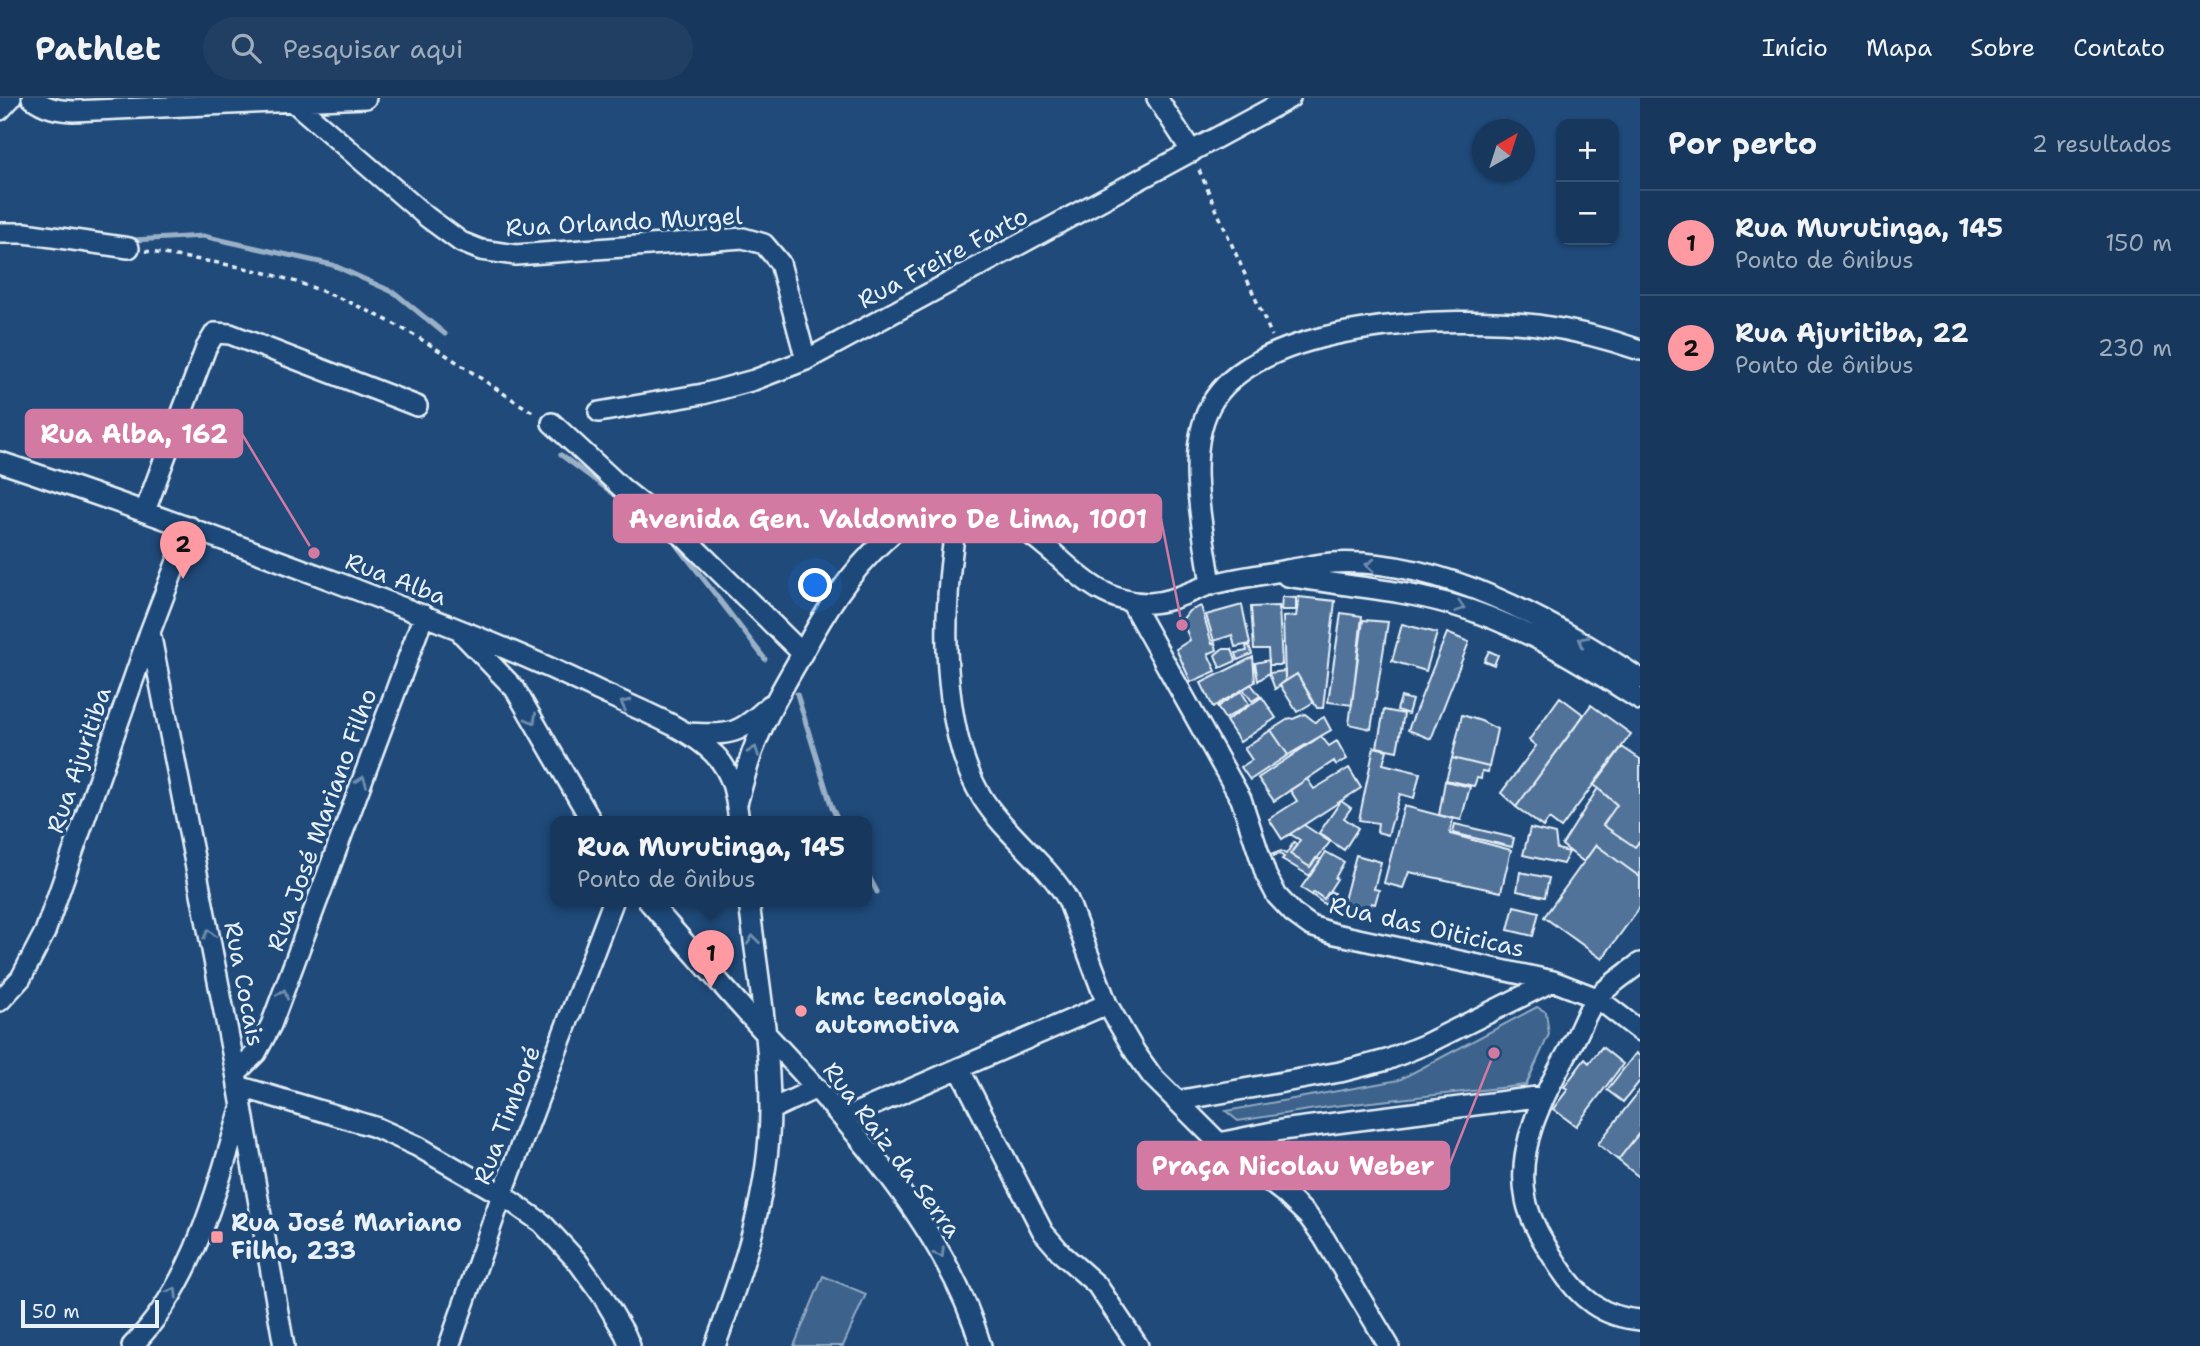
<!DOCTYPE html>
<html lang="pt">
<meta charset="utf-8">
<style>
:root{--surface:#17385c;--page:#203f62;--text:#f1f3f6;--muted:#9eacbb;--line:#365272;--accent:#ff9aa2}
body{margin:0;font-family:"Shantell Sans",sans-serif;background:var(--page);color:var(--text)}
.controls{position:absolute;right:21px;top:21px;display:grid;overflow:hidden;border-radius:14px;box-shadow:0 2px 5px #0004}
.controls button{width:63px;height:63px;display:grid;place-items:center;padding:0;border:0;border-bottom:2px solid var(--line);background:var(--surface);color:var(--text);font:35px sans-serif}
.compass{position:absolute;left:1472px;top:21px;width:63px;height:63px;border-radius:50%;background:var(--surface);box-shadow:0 2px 5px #0004;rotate:39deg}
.scale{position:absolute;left:21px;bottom:18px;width:138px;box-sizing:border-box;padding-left:7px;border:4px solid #e8f1f8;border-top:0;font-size:19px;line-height:24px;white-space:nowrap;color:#e8f1f8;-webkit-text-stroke:5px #1f4a7a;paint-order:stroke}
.you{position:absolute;left:816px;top:488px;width:24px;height:24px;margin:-18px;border:5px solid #fff;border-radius:50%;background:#1a73e8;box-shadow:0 0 0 10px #1a73e833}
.badge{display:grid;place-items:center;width:46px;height:46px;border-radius:50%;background:var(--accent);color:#111;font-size:23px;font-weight:700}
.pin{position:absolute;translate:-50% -58px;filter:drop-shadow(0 2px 4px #0008)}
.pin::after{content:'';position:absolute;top:37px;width:24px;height:21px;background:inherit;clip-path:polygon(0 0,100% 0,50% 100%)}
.popup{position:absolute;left:550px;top:718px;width:322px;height:91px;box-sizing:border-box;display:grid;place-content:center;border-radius:14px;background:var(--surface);filter:drop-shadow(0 2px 5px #0005);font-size:23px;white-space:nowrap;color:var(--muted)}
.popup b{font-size:26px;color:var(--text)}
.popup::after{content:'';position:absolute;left:50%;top:100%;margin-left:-14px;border:14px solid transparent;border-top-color:var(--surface)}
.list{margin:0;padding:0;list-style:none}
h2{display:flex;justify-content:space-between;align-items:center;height:91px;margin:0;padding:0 28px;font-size:30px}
h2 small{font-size:23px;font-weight:400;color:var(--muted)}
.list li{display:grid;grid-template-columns:46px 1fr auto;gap:21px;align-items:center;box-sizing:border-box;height:105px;padding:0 28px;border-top:2px solid var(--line)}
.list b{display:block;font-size:26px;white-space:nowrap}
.list p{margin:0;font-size:23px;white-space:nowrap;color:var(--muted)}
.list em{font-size:23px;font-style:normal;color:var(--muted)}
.icon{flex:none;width:38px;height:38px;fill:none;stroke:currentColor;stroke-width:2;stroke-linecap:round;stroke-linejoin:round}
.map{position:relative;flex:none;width:1640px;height:1248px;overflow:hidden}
header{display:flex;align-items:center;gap:42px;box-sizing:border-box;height:98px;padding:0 35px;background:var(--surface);border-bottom:2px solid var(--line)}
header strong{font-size:33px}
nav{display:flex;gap:38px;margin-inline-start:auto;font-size:24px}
.search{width:490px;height:63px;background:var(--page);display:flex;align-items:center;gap:18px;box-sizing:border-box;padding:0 24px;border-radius:38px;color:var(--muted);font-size:26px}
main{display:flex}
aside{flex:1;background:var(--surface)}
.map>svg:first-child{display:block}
.green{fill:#3c628c;stroke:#92aac2;stroke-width:2}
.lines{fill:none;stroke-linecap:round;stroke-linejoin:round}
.stream{stroke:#9ab0c7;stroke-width:5}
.building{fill:#517399;stroke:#e8f1f8;stroke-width:2}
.minor-casing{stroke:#e8f1f8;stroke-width:24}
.path{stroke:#e8f1f8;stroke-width:3.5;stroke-dasharray:5 5;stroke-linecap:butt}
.minor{stroke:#1f4a7a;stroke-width:19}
.oneway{stroke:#6f8dac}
.poi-dot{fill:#ff9aa2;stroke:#1f4a7a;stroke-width:2.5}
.labels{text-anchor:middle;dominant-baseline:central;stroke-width:7;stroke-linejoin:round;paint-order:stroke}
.street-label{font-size:24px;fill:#e8f1f8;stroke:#1f4a7a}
.poi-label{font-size:24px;font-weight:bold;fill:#e8f1f8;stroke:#1f4a7a;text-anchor:start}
.leader{fill:none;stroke:#d37aa2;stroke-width:2.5}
.callout-dot{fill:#d37aa2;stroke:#1f4a7a;stroke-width:2.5}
.callout{fill:#d37aa2;stroke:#d37aa2;stroke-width:2.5}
.callout-label{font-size:26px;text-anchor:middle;font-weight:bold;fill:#fff}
</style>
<header>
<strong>Pathlet</strong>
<div class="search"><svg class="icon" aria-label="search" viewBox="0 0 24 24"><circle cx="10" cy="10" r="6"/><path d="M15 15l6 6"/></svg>Pesquisar aqui</div>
<nav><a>Início</a><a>Mapa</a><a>Sobre</a><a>Contato</a></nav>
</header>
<main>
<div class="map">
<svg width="1640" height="1248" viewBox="0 0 1640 1248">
<rect width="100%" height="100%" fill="#1f4a7a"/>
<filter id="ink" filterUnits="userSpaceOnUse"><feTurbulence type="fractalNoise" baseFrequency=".0143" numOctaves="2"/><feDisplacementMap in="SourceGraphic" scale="14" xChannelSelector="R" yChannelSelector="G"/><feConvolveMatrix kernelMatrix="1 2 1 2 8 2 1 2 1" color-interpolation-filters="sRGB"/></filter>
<g filter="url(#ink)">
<path class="green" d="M1537 909 1546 914 1549 936 1526 987 1335 1008 1238 1023 1226 1013 1399 982Z
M823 1178 866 1196 843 1248H794Z"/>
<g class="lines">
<path class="stream" d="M134 142 203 138 333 167 395 195 445 236
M561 357 618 399
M671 439 765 561
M797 596 832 710 839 724
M867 775 877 794"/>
</g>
<path class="building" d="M1282 499 1296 500V512H1281Z
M1299 499 1335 503 1323 610H1317L1297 576 1285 583 1283 519 1296 518Z
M1242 507 1250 546 1235 549 1232 537 1214 543 1206 517Z
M1201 508 1212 546 1215 545 1217 552 1208 556 1216 573 1191 584 1176 551 1190 542 1182 522 1189 513Z
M1279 508 1282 567H1269L1268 551H1254L1251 509Z
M1341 515 1362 518 1352 607 1328 604Z
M1363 522 1388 524 1371 631 1349 626Z
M1402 526 1437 535 1426 573 1392 563Z
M1447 535 1469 544 1431 641 1408 632Z
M1249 547 1252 556 1238 562 1236 555 1247 553 1246 548Z
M1222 551H1232L1236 563 1220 570 1215 557Z
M1489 553 1498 557 1494 567 1484 563Z
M1253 559 1255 584 1213 609 1201 585Z
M1269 562V575L1258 583 1255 565Z
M1285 573V583L1275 591 1269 575Z
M1297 576 1314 604 1297 614 1280 587Z
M1251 586 1260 598 1252 603 1243 591Z
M1241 593 1249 606 1225 621 1217 609Z
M1262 599 1276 620 1240 644 1226 623Z
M1401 599 1412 602 1408 616 1397 612Z
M1560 599 1584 617 1516 709 1501 695 1536 648 1529 642Z
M1591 607 1631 636 1561 730 1549 721 1543 729 1516 709Z
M1384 612 1404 616 1397 653 1377 649Z
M1305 616 1315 624 1324 619 1331 632 1288 657 1271 632 1290 620 1293 621Z
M1462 617 1481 623 1497 631 1489 669 1452 660Z
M1271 632 1288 657 1250 682 1241 669 1252 662 1244 650Z
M1321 638 1329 648 1337 643 1347 661 1336 667 1334 663 1274 703 1258 680Z
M1374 649 1387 652 1383 666 1420 675 1414 700 1400 696 1388 737 1377 734 1378 725 1359 722Z
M1622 649 1640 661V743L1635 749 1603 727 1617 707 1594 687Z
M1452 660 1489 669 1488 674 1482 673 1481 681 1477 680 1474 688 1446 682Z
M1349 670 1361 690 1282 741 1269 721 1297 703 1290 692 1307 681 1314 691Z
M1445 683 1470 689 1461 722 1439 717Z
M1598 690 1617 707 1603 727 1635 749 1640 743V779L1596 747 1584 764 1562 747Z
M1341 703 1351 710 1344 720 1358 730 1344 752 1319 735Z
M1404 708 1453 721 1450 736 1511 752 1501 794 1409 774 1403 790 1384 785Z
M1455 726 1514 740 1512 749 1453 735Z
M1304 727 1330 744 1310 769 1290 756 1300 742 1290 736Z
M1530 730 1555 736 1557 751 1569 754 1563 766 1523 757Z
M1294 744 1297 747 1290 756 1310 769 1316 760 1321 762 1310 778 1282 761 1284 759 1280 756 1274 758 1273 756 1281 753 1286 756Z
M1596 747 1640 779V809L1602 861 1544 819Z
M1326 754 1344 764 1335 780 1337 781 1324 801 1314 794 1312 797 1301 790Z
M1356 757 1381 764 1374 791 1379 792 1375 806 1371 805 1369 813 1343 806Z
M1520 774 1549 780 1545 799 1517 793Z
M1330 793 1334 795 1330 810 1312 797 1314 794 1324 801Z
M1514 808 1539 814 1533 838 1508 832Z
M1602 949 1623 966 1576 1028 1553 1011 1568 991 1564 989 1585 961 1589 965Z
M1636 955 1640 958V983L1623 1004 1607 992Z
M1640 992V1034L1618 1062 1598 1046Z
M1640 1034V1078L1639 1079 1618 1062Z"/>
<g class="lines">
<g class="minor-casing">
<path id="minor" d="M32 0C45 10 57 12 73 13L366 0
M289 0 427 119 461 144 481 152 516 157 743 140 764 146 780 165 806 262
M1157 0 1192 54
M0 12 11 0
M0 135H25L129 150
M599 314 703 296 754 282 806 262 1290 0
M552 325 623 391 684 439 802 555
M0 364C114 402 227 443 339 485 425 518 511 550 593 590 629 608 687 628 714 656 733 674 736 699 739 724
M145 413 206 250 215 235 230 236 417 308
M957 414C954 442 949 471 948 499 944 559 949 649 983 701 1007 738 1046 764 1068 802L1107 906 1135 954 1152 978 1219 1045 1284 1095 1308 1118 1324 1140 1389 1248
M1287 478C1341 488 1398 491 1450 506 1519 525 1581 564 1640 602
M1211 487C1204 433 1184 358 1210 308 1255 223 1453 217 1537 227 1573 232 1606 240 1640 252
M1131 504 1241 701 1266 777 1277 798 1293 815 1311 828 1335 836 1553 883 1597 900 1640 933
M150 534 236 975 284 1248
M463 537 515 591 592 724
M688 635C731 637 737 638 770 607
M737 706C742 688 747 669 753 652 766 618 784 587 802 556 825 513 849 475 885 442 893 435 902 425 911 420 930 408 985 415 1005 423 1060 444 1082 506 1150 505 1171 504 1189 494 1209 487 1234 480 1261 477 1287 472 1302 470 1317 466 1332 465 1439 459 1554 523 1640 581
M649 804C684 844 719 884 755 924 840 1015 945 1126 981 1248
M1640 865C1626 876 1610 886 1598 899 1588 909 1582 928 1575 941 1549 989 1514 1044 1526 1102 1531 1126 1546 1148 1559 1169 1579 1200 1602 1219 1640 1222
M0 903 21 880 45 834 150 534 190 429
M959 970 1043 1134 1063 1157 1097 1187 1138 1248
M236 975 256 955 271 927 424 517
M238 988 375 1029 417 1048 502 1097 542 1125 578 1164 602 1197 625 1236 630 1248
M1176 1003 1340 974 1387 962 1426 946 1553 883
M770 1012 817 990
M844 1020 1107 906
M1219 1045 1282 1032 1544 998
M132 1248C194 1185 215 1096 240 1014
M449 1248 502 1097 613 804
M715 1248C743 1172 770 1093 770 1011 770 942 757 872 749 804"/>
</g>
<path class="path" d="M1199 72 1272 238
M145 153C185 160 227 165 266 175 311 187 355 205 396 227 445 253 489 288 536 316"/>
<use href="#minor" class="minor"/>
</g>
<defs><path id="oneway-chevron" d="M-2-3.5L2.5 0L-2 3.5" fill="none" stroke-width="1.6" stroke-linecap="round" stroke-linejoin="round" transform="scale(1.75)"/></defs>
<g class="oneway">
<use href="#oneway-chevron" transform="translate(1370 467) rotate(-177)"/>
<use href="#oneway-chevron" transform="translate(1460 509) rotate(18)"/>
<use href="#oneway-chevron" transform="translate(1583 543) rotate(-150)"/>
<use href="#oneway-chevron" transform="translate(625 606) rotate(-154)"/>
<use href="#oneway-chevron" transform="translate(532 621) rotate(60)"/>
<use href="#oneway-chevron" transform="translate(754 653) rotate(-70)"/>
<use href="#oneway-chevron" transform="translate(362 683) rotate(-70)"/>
<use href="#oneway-chevron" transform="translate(209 836) rotate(-101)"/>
<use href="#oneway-chevron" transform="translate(753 842) rotate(-97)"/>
<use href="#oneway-chevron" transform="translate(283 896) rotate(-70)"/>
<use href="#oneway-chevron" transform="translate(940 1155) rotate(58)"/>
<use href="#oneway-chevron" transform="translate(173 1194) rotate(-58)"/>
</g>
</g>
<g class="poi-dot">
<circle cx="801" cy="913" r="7"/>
<rect x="210" y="1132" width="14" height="14" rx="3.5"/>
</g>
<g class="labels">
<g class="street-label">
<text transform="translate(624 124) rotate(-3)">Rua Orlando Murgel</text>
<text transform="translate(943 160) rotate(-28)">Rua Freire Farto</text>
<text transform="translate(396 481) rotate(21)">Rua Alba</text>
<text transform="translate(79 662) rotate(-71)">Rua Ajuritiba</text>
<text transform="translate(322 722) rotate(-70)">Rua José Mariano Filho</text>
<text transform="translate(1427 829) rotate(13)">Rua das Oiticicas</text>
<text transform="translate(244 886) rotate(79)">Rua Cocais</text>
<text transform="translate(507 1017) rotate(-69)">Rua Timboré</text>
<text transform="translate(892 1052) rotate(53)">Rua Raiz da Serra</text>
</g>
<g class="poi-label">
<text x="815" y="899">kmc tecnologia<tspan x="815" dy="28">automotiva</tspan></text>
<text x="231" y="1125">Rua José Mariano<tspan x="231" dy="28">Filho, 233</tspan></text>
</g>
</g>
<path class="leader" d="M314 455L242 336M1182 527L1161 421M1494 955L1449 1068"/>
<g class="callout-dot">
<circle cx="314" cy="455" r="7"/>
<circle cx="1182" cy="527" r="7"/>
<circle cx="1494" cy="955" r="7"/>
</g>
<g class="callout">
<rect x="26" y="312" width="216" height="47" rx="7"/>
<rect x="614" y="397" width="547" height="47" rx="7"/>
<rect x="1138" y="1044" width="311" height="47" rx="7"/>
</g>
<g class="callout-label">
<text x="134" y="345">Rua Alba, 162</text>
<text x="888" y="430">Avenida Gen. Valdomiro De Lima, 1001</text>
<text x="1293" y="1077">Praça Nicolau Weber</text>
</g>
</svg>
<div class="controls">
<button>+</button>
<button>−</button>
</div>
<svg class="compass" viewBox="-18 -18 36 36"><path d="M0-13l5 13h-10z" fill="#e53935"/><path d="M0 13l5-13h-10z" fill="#9eacbb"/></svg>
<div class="scale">50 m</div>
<div class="you"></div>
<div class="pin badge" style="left:711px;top:890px">1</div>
<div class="popup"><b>Rua Murutinga, 145</b>Ponto de ônibus</div>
<div class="pin badge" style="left:183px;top:481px">2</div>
</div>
<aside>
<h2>Por perto<small>2 resultados</small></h2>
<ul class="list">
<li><span class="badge">1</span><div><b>Rua Murutinga, 145</b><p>Ponto de ônibus</p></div><em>150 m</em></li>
<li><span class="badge">2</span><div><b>Rua Ajuritiba, 22</b><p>Ponto de ônibus</p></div><em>230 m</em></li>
</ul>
</aside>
</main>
